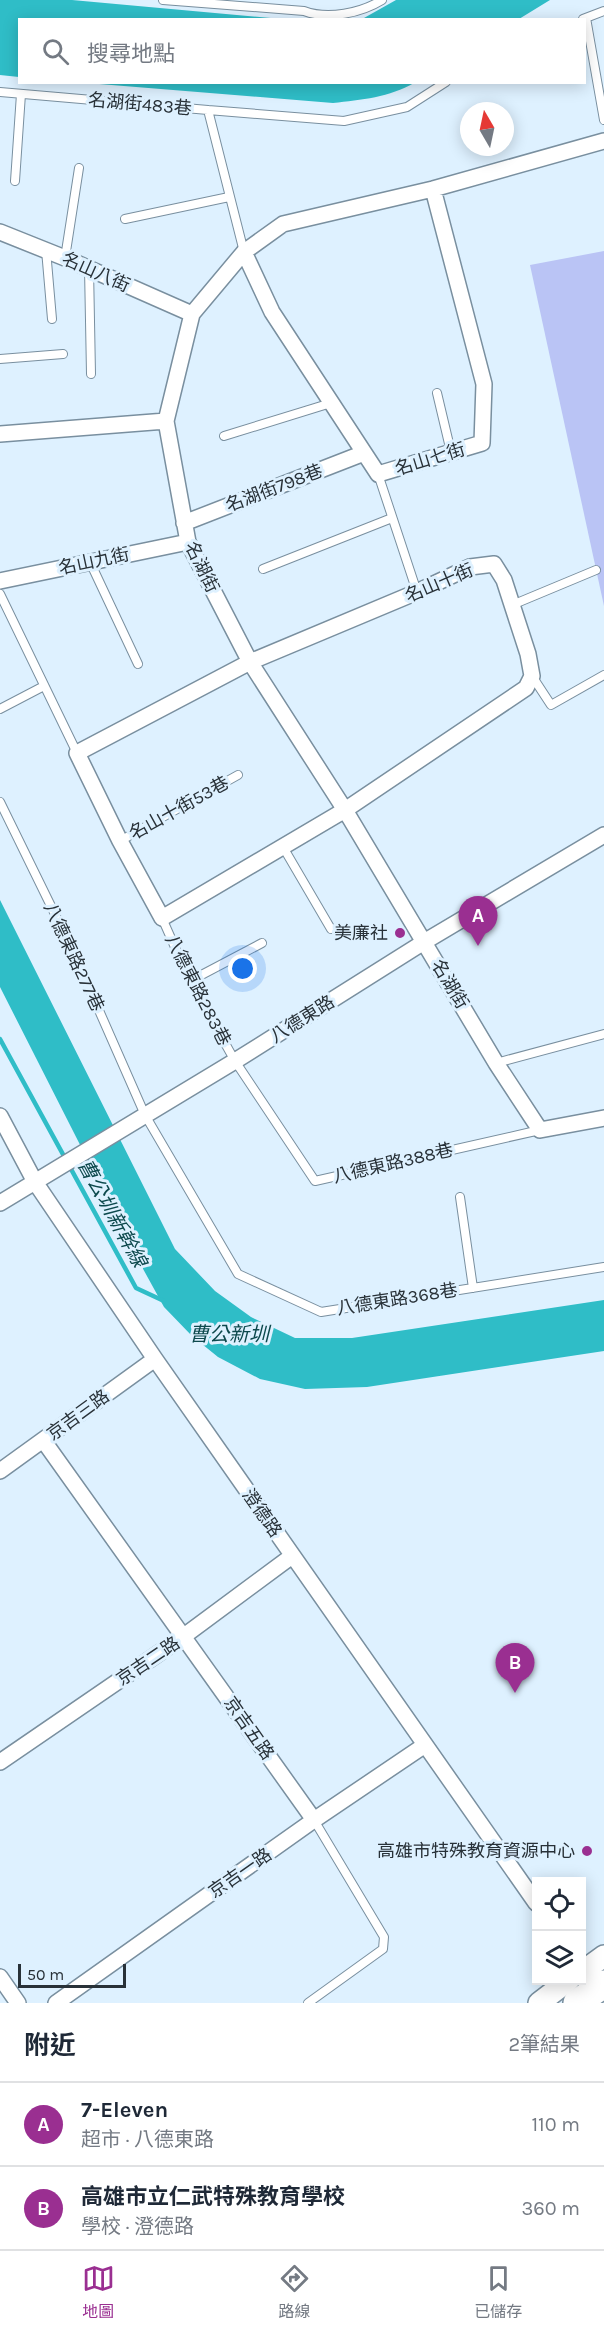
<!DOCTYPE html>
<html lang="zh-TW">
<meta charset="utf-8">
<style>
:root{--surface:#fff;--page:#f2f2f3;--text:#1f2937;--muted:#747a83;--line:#e0e1e3;--accent:#9a2f91}
body{margin:0;font-family:Karla,"Noto Sans TC",sans-serif;background:var(--page);color:var(--text)}
.controls{position:absolute;right:18px;bottom:18px;display:grid;overflow:hidden;border-radius:0px;box-shadow:0 3px 15px #0003}
.controls button{width:54px;height:54px;display:grid;place-items:center;padding:0;border:0;border-bottom:2px solid var(--line);background:var(--surface);color:var(--text);font:30px sans-serif}
.compass{position:absolute;left:460px;top:102px;width:54px;height:54px;border-radius:50%;background:var(--surface);box-shadow:0 3px 15px #0003;rotate:351deg}
.scale{position:absolute;left:18px;bottom:15px;width:108px;box-sizing:border-box;padding-left:6px;border:3px solid #283138;border-top:0;font-size:16px;line-height:21px;white-space:nowrap;color:#283138;-webkit-text-stroke:4px #def1ff;paint-order:stroke}
.you{position:absolute;left:243px;top:969px;width:21px;height:21px;margin:-15px;border:4px solid #fff;border-radius:50%;background:#1a73e8;box-shadow:0 0 0 9px #1a73e833}
.badge{display:grid;place-items:center;width:39px;height:39px;border-radius:50%;background:var(--accent);color:#fff;font-size:20px;font-weight:700}
.pin{position:absolute;translate:-50% -50px;filter:drop-shadow(0 2px 3px #0008)}
.pin::after{content:'';position:absolute;top:32px;width:21px;height:18px;background:inherit;clip-path:polygon(0 0,100% 0,50% 100%)}
.list{margin:0;padding:0;list-style:none}
h2{display:flex;justify-content:space-between;align-items:center;height:78px;margin:0;padding:0 24px;font-size:26px}
h2 small{font-size:20px;font-weight:400;color:var(--muted)}
.list li{display:grid;grid-template-columns:39px 1fr auto;gap:18px;align-items:center;box-sizing:border-box;height:84px;padding:0 24px;border-top:2px solid var(--line)}
.list b{display:block;font-size:22px;white-space:nowrap}
.list p{margin:0;font-size:20px;white-space:nowrap;color:var(--muted)}
.list em{font-size:20px;font-style:normal;color:var(--muted)}
.icon{flex:none;width:33px;height:33px;fill:none;stroke:currentColor;stroke-width:2;stroke-linecap:round;stroke-linejoin:round}
.map{position:relative;flex:none;width:604px;height:2003px;overflow:hidden}
.search{position:absolute;background:var(--surface);box-shadow:0 3px 15px #0003;left:18px;right:18px;top:18px;height:66px;display:flex;align-items:center;gap:15px;box-sizing:border-box;padding:0 21px;border-radius:0px;color:var(--muted);font-size:22px}
.sheet{height:246px;background:var(--surface)}
nav{display:flex;justify-content:space-around;align-items:center;box-sizing:border-box;height:84px;border-top:2px solid var(--line);background:var(--surface);font-size:16px;color:var(--muted)}
nav a{display:grid;justify-items:center;gap:3px}
nav .on{color:var(--accent)}
.map>svg:first-child{display:block}
.green{fill:#bac4f5}
.water{fill:#2fbdc7}
.lines{fill:none;stroke-linecap:round;stroke-linejoin:round}
.stream{stroke:#2fbdc7;stroke-width:4.5}
.lane-casing{stroke:#798f9f;stroke-width:10}
.street-casing{stroke:#798f9f;stroke-width:18}
.secondary-casing{stroke:#798f9f;stroke-width:24}
.highway-casing{stroke:#798f9f;stroke-width:30}
.lane{stroke:#fff;stroke-width:8}
.street{stroke:#fff;stroke-width:15}
.secondary{stroke:#fff;stroke-width:21}
.highway{stroke:#fff;stroke-width:27}
.poi-dot{fill:#9a2f91;stroke:#def1ff;stroke-width:2}
.labels{text-anchor:middle;dominant-baseline:central;stroke-width:6;stroke-linejoin:round;paint-order:stroke}
.street-label{font-size:18px;fill:#283138;stroke:#def1ff}
.poi-label{font-size:18px;fill:#283138;stroke:#def1ff;text-anchor:end}
.water-label{font-size:20px;font-style:italic;fill:#0d494d;stroke:#def1ff}
</style>
<div class="map">
<svg width="604" height="2003" viewBox="0 0 604 2003">
<rect width="100%" height="100%" fill="#def1ff"/>
<path class="green" d="M604 251V606L530 265Z"/>
<path class="water" d="M0 0H72L282 19 20 20 19 77 0 75Z
M396 0H550L519 19H357L364 18Z
M87 83H414C390 97 361 100 333 103Z
M0 900 175 1249 215 1291 251 1317 295 1338H352L604 1300V1351L367 1387 305 1389 260 1379 218 1357 192 1336 164 1307 142 1267 0 987Z"/>
<g class="lines">
<path class="stream" d="M0 1039 136 1288 164 1301"/>
<g class="lane-casing">
<path id="lane" d="M163 0 304 11C328 20 361 13 382 0
M586 18 604 120
M583 19 604 11
M0 92 208 110
M15 181 21 94
M125 219 229 197
M46 250 52 319
M244 252 208 110 344 121 407 107 446 82
M65 258 79 168
M89 268 91 374
M0 359 63 354
M437 393 451 452
M224 436 331 403
M378 474 417 592
M90 562 138 664
M263 569 392 518
M0 594 77 753
M512 605 596 570
M532 676 551 705 604 675
M0 709 44 686
M0 802 72 949 145 1115 238 1274 321 1312 604 1267
M120 841 238 775
M283 847 331 929
M162 918 190 981 235 1061 315 1181 540 1130
M190 981 262 943
M496 1063 604 1034
M460 1197 473 1288
M308 2003 383 1949 384 1937 314 1820"/>
</g>
<g class="street-casing">
<path id="street" d="M604 141 433 189 283 224 244 252 192 314 166 421 188 542 250 662 345 810 496 1063 540 1130 604 1118
M0 232 65 258 192 314
M244 252 272 312 378 474 482 443 484 384 433 189
M0 434 166 421
M184 523 364 453
M494 564 504 580 528 654 532 676 526 688 345 810 162 918 120 841 77 753 250 662 417 592 470 567Z
M0 581 188 542
M0 1116 35 1182 155 1359 536 1903
M0 1203 235 1061 424 942 604 835
M43 1440 314 1820
M0 1471 155 1359
M0 1762 184 1636 292 1556
M0 1977 18 2003
M56 2003 314 1820 425 1745"/>
</g>
<g class="secondary-casing">
<path id="secondary" d="M582 1972 604 1956
M539 2003 569 1980"/>
</g>
<g class="highway-casing">
<path id="highway" d="M577 2003 604 1984"/>
</g>
<use href="#lane" class="lane"/>
<use href="#street" class="street"/>
<use href="#secondary" class="secondary"/>
<use href="#highway" class="highway"/>
</g>
<g class="poi-dot">
<circle cx="400" cy="933" r="6"/>
<circle cx="587" cy="1851" r="6"/>
</g>
<g class="labels">
<g class="street-label">
<text transform="translate(140 104) rotate(5)">名湖街483巷</text>
<text transform="translate(96 272) rotate(24)">名山八街</text>
<text transform="translate(430 459) rotate(-17)">名山七街</text>
<text transform="translate(274 488) rotate(-21)">名湖街798巷</text>
<text transform="translate(94 561) rotate(-12)">名山九街</text>
<text transform="translate(202 567) rotate(64)">名湖街</text>
<text transform="translate(439 583) rotate(-23)">名山十街</text>
<text transform="translate(179 808) rotate(-29)">名山十街53巷</text>
<text transform="translate(74 957) rotate(65)">八德東路277巷</text>
<text transform="translate(450 984) rotate(59)">名湖街</text>
<text transform="translate(198 990) rotate(63)">八德東路283巷</text>
<text transform="translate(302 1019) rotate(-32)">八德東路</text>
<text transform="translate(393 1163) rotate(-13)">八德東路388巷</text>
<text transform="translate(397 1299) rotate(-9)">八德東路368巷</text>
<text transform="translate(78 1415) rotate(-36)">京吉三路</text>
<text transform="translate(262 1513) rotate(55)">澄德路</text>
<text transform="translate(148 1661) rotate(-34)">京吉二路</text>
<text transform="translate(249 1728) rotate(55)">京吉五路</text>
<text transform="translate(240 1873) rotate(-35)">京吉一路</text>
</g>
<g class="poi-label">
<text x="388" y="933">美廉社</text>
<text x="575" y="1851">高雄市特殊教育資源中心</text>
</g>
<g class="water-label">
<text transform="translate(112 1213) rotate(61)">曹公圳新幹線</text>
<text x="229" y="1334">曹公新圳</text>
</g>
</g>
</svg>
<div class="controls">
<button><svg class="icon" aria-label="locate" viewBox="0 0 24 24"><circle cx="12" cy="12" r="6"/><path d="M12 2v4M12 18v4M2 12h4M18 12h4"/></svg></button>
<button><svg class="icon" aria-label="layers" viewBox="0 0 24 24"><path d="M12 4l9 5-9 5-9-5zM3 14l9 5 9-5"/></svg></button>
</div>
<svg class="compass" viewBox="-18 -18 36 36"><path d="M0-13l5 13h-10z" fill="#e53935"/><path d="M0 13l5-13h-10z" fill="#747a83"/></svg>
<div class="scale">50 m</div>
<div class="you"></div>
<div class="pin badge" style="left:478px;top:946px">A</div>
<div class="pin badge" style="left:515px;top:1693px">B</div>
<div class="search"><svg class="icon" aria-label="search" viewBox="0 0 24 24"><circle cx="10" cy="10" r="6"/><path d="M15 15l6 6"/></svg>搜尋地點</div>
</div>
<section class="sheet">
<h2>附近<small>2筆結果</small></h2>
<ul class="list">
<li><span class="badge">A</span><div><b>7-Eleven</b><p>超市 · 八德東路</p></div><em>110 m</em></li>
<li><span class="badge">B</span><div><b>高雄市立仁武特殊教育學校</b><p>學校 · 澄德路</p></div><em>360 m</em></li>
</ul>
</section>
<nav>
<a class="on"><svg class="icon" aria-label="map" viewBox="0 0 24 24"><path d="M3 6l6-2 6 2 6-2v14l-6 2-6-2-6 2zM9 4v14M15 6v14"/></svg>地圖</a>
<a><svg class="icon" aria-label="directions" viewBox="0 0 24 24"><path d="M12 3l9 9-9 9-9-9zM9 14v-3h6M13 9l2 2-2 2"/></svg>路線</a>
<a><svg class="icon" aria-label="saved" viewBox="0 0 24 24"><path d="M7 4h10v16l-5-4-5 4z"/></svg>已儲存</a>
</nav>
